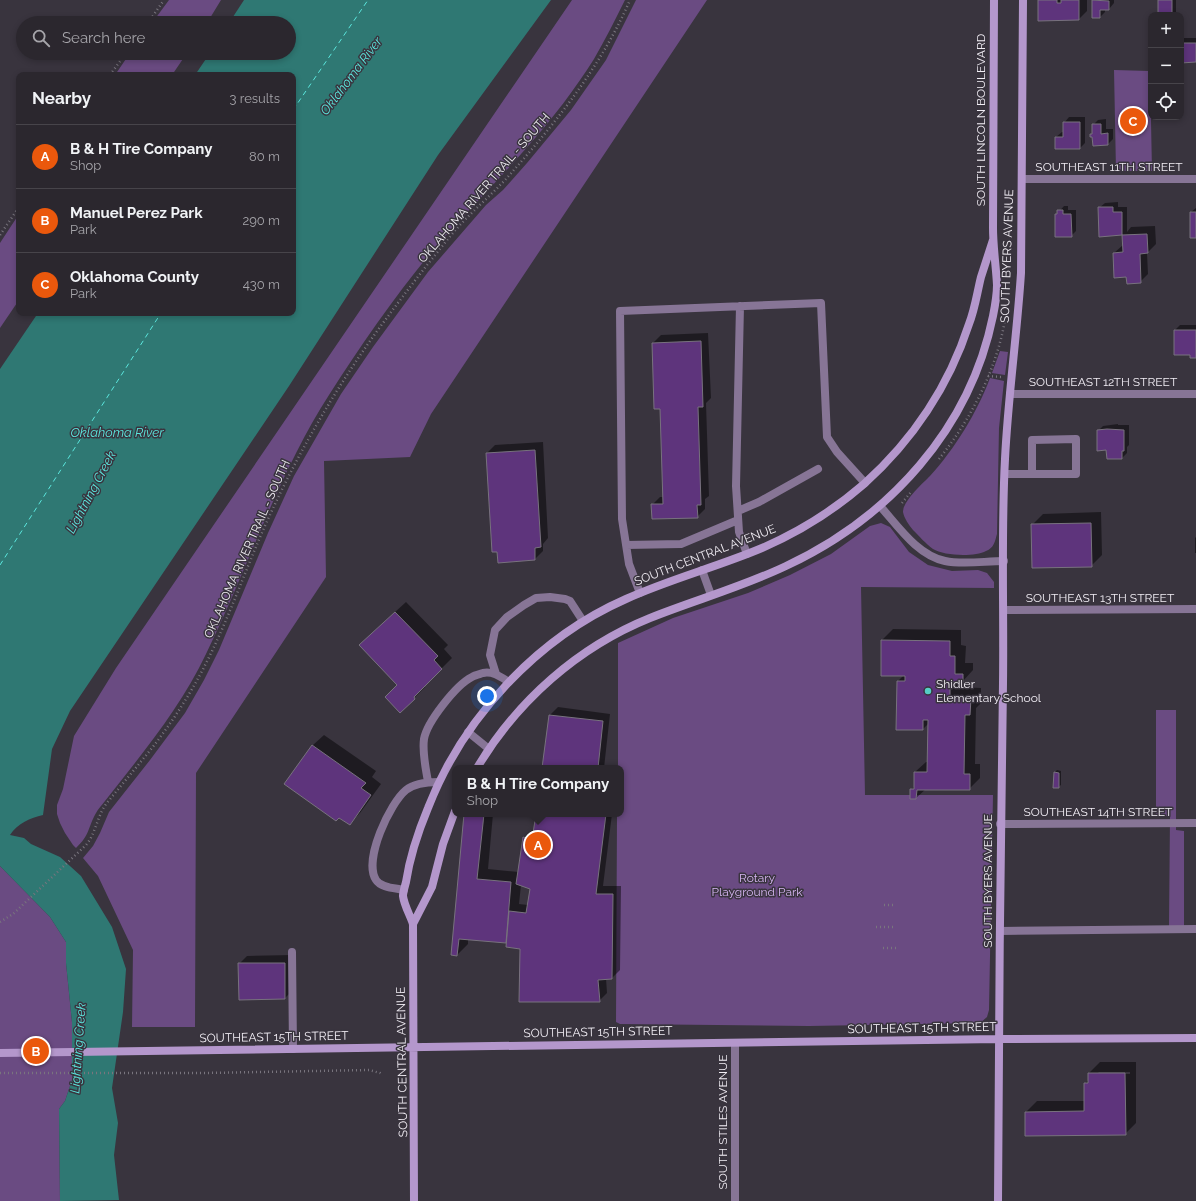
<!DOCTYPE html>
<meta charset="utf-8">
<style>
:root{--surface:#2b272e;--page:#332f36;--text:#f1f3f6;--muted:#a6a5aa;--line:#47444a;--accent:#ea580c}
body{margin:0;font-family:Raleway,sans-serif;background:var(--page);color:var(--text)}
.controls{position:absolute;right:12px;top:12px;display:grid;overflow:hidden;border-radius:8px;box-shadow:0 2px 6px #0003}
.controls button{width:36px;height:36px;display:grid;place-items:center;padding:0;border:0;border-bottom:1px solid var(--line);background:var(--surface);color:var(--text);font:20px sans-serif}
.you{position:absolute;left:487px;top:696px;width:14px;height:14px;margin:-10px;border:3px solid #fff;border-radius:50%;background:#1a73e8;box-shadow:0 0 0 6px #1a73e833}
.badge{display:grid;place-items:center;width:26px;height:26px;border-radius:50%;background:var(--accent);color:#fff;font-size:13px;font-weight:700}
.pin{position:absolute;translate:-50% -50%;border:2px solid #fff;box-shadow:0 1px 4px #0006}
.popup{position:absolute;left:452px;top:765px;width:172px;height:52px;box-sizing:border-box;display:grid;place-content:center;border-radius:8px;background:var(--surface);filter:drop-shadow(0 1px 3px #0005);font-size:13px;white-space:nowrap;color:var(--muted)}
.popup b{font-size:15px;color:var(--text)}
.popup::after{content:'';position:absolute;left:50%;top:100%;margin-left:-8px;border:8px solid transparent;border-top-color:var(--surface)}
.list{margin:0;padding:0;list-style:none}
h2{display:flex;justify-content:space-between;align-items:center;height:52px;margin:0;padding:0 16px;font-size:17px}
h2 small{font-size:13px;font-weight:400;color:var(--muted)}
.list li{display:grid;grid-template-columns:26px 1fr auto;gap:12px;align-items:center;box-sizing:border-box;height:64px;padding:0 16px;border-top:1px solid var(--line)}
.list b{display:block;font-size:15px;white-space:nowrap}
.list p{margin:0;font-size:13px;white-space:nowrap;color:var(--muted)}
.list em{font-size:13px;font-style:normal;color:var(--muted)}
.icon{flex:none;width:22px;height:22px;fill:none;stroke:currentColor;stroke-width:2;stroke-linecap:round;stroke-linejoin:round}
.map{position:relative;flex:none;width:1196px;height:1201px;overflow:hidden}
.search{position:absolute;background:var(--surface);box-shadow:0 2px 6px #0003;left:16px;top:16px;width:280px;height:44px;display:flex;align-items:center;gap:10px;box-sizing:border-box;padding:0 14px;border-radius:22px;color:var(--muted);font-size:15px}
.panel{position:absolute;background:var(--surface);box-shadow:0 2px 6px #0003;left:16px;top:72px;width:280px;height:244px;border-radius:8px}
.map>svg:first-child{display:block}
.green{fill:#6a4b82}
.water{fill:#2f7873}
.shadow{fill:#0007;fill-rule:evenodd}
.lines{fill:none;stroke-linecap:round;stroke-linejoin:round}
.ferry{stroke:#5be7de;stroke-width:1;stroke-dasharray:5 4;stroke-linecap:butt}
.building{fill:#5e347c;stroke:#78727e}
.path{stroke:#79757e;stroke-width:2.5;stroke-dasharray:1 3;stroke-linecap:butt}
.lane{stroke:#877596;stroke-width:8}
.street{stroke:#877596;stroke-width:8}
.secondary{stroke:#b497cc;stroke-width:8}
.poi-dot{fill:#55cec5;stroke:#39343e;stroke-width:1.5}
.labels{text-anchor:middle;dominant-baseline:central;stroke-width:3;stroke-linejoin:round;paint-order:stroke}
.street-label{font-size:12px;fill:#f1edf4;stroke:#39343e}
.poi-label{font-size:12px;fill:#f1edf4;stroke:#39343e;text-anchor:start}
.park-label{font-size:12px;fill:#d6b5f2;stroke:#39343e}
.water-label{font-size:13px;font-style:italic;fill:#5be7de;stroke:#39343e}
</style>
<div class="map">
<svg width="1196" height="1201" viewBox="0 0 1196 1201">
<rect width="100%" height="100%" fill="#39343e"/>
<path class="green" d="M169 0H221L207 23H152Z
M572 0H625C615 20 605 40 594 59 575 89 553 118 529 145 498 181 464 214 433 250 395 296 361 345 329 395 277 476 248 568 206 654 181 707 142 754 105 801 102 805 98 809 96 813 88 827 90 835 76 848L73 845 65 833 60 823 57 814V805L63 789 74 736 116 668Z
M636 0H707L431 414 410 457 324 461 326 577 196 773 195 1027H132L133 950 98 876 83 858 93 846 100 833 109 812 150 760 185 713 204 680 219 650 268 533 294 476 341 394 373 347 428 272 486 205 503 190 527 163 571 110 606 60Z
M130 53H187L172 75H115Z
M1114 70 1150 71 1152 171H1116Z
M19 214V300L0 328V243Z
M1000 351 1008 352 1005 375 992 373Z
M990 378 1004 381 999 428 997 534C995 541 994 548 986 551 975 557 944 556 933 549 926 544 919 536 913 530 909 525 904 518 903 512 903 501 923 483 930 476 954 450 978 411 990 378Z
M881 523 890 527 909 552 928 565 952 571 978 570 987 573 994 582V588L861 587 865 795H993L989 1010 987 1017 980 1023 809 1026 620 1024 616 1022 617 814H621V768H618V643L673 618 748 593 790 575 831 554 870 526Z
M1156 710H1176V830L1184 831V926H1169L1170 816H1156Z
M0 866 50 917 66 942V963L72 1022V1080L65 1101 59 1109 60 1201H0Z"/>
<path class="water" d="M244 0H551L438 155 289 386 70 711 52 749 43 815C30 818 18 823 10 835L24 838 31 844 60 857 81 876 112 927 126 969 123 1012 112 1088 118 1123 114 1155 119 1200 60 1201 59 1109 65 1101 72 1080V1022L66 963V942L50 917 0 866V369L38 313H293V75H195L210 53H289V23H229Z"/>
<path class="shadow" d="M1039 0H1087V11L1079 19Z
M1093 0H1114V3L1109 9H1105V12L1100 17H1093Z
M1159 0H1176V15H1159Z
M1183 38H1196V61L1181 62V40Z
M1069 117H1085V143L1080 148H1056V137L1062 132H1064V123Z
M1106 119V129H1113V139L1108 144 1091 135 1093 132V125L1098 120Z
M1118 202V207H1127V232L1131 227 1155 226 1156 244 1147 253 1148 274 1140 282 1114 253 1123 245V234L1100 236 1099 208 1105 203Z
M1064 206H1068V210H1076V231L1071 236 1056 215Z
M1196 208V237L1191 212Z
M1180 325H1196V357L1191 354 1175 330Z
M708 333 711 398 706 403 709 496 705 499V509L697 517 652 505 660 497H664L661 408 653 343 661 335Z
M1118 424V425H1129V445L1127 447V453L1122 458 1107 449 1098 431 1103 426Z
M543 442 548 538 543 544V551L535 559 487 453 495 445Z
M1101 512 1102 555 1091 566 1032 525 1043 514Z
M1196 537V553H1195V538Z
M406 602 448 645 444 649 452 658 424 686 425 687 400 712 399 684 371 634Z
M893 629 961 630V645L966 646 965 663H973V670L963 681H960V687L981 688V703L976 708 975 764H980V778L969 789H926L916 798 911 790 915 786V772L926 762H928L929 723 923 729H897L898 681 904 675 882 640Z
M558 707 610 714 604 768H543L550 715Z
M324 735 376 771 372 777 381 784 360 813 349 824 285 784 313 745Z
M1057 770 1061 771V785L1058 787 1055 772Z
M465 814H493L488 869 519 872 524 838 532 830H534L537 814H612L603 886H621L620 970 612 978H606L607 993 599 1001 508 940 505 942 468 939V944L457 955ZM521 885 531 888 528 905 519 904Z
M292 955 293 990 285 998 239 964 247 956Z
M1100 1062H1136V1123L1125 1134 1026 1112 1037 1101H1085V1084L1089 1079V1073ZM1099 1072H1130V1074H1097Z"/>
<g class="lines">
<path class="ferry" d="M293 110 368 0
M0 565 161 313"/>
</g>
<path class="building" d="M1038 0H1057V3H1061V0H1079V20L1038 21Z
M1092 0 1109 1V10H1100V18H1092Z
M1158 0H1172V15H1158Z
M1181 43H1196V62L1181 63Z
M1063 122H1080V149H1055V137H1063Z
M1092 124H1101V134L1108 133V145L1093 146 1092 137H1090V134H1092Z
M1098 207H1113V212H1122V235L1099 237Z
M1057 210H1063V214H1071L1072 237H1055V214H1057Z
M1190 212H1196V238H1190Z
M1147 234 1148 253 1140 254 1141 283 1127 284 1126 277 1114 278 1113 253 1123 252 1122 235Z
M1174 330H1196V358H1190V355H1174Z
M701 341 703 407H698L701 505H697L698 518 652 519 651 504H663L660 409H654L652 343Z
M1107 429 1124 430V451H1122V459H1107L1106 450 1097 451V430Z
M535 450 541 547 535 548V560L498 563 497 552H492L486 453Z
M1091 523 1092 567 1032 568 1031 524Z
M395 612 438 656 434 660 442 669 414 697 415 699 400 713 385 697 397 685 359 645Z
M881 640 950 641V656H955V674H963V682H950V698H971L970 715H965L964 774H970V790H917L916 799H910V789H914V772H927L928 720H923V730H896L897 681H905V676H881Z
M549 715 603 721 598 768H542Z
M312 745 366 783 361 788 371 795 350 825 339 818 336 821 284 784Z
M1054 772 1059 773V788H1053Z
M464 814H484L477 879 511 882 506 943 459 939 457 956 451 955Z
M536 814H606L596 894H613L612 979 598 980 600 1002H519L520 949 506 947 509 911 526 913 530 889 516 884 523 837 532 840Z
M238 963H285V999L239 1000Z
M1088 1073H1125L1126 1135 1025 1136V1112L1084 1111V1083H1088Z"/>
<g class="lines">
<path class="path" d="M148 23 164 0
M110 75 126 53
M0 235 19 207
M988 376 1001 377
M939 459C972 418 999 365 1006 313
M902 503 911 492
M884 905H896
M0 922 13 914 86 845C96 833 97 817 106 804 120 787 134 770 148 753 168 728 186 701 201 673 226 626 243 576 264 528 288 474 317 421 349 372 373 335 400 300 427 265 438 252 448 238 459 226 474 210 491 195 506 179 554 125 601 67 630 0
M876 927H896
M883 948H897
M0 1073H205L369 1070 380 1073 383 1075"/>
<path class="lane" d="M740 306 736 486 739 532 747 554
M1005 474H1076V439L1032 440V474
M880 506C898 526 917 555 945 561 963 565 985 561 1004 561
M738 511 759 502 818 469
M626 545 681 544 738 520
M702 570 711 595
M640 593 629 564 622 519 620 311 821 303 827 437 837 452 865 483
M496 674 490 655 495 630 507 617 524 605 536 598 550 597 565 599 570 601 583 621
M468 732 489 749
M428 782C426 769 422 753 424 739 427 722 456 685 472 677 475 675 480 674 483 673 493 671 501 677 509 682
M404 890C395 888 381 888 376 880 363 860 390 803 406 790 415 783 428 782 438 782
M1000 931 1196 929
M292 952 293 1049"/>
<path class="street" d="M1022 179H1196
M1010 394H1196
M1004 610 1196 609
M1000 824 1196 823
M735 1201V1043"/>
<path class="secondary" d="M477 768C517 701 578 647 650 618 695 600 742 587 786 566 889 518 970 429 993 316 995 306 997 295 997 285 996 266 993 247 993 228 993 152 993 76 994 0
M413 924 432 887 443 844 455 811
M0 1053 999 1039 1196 1038
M414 1201 413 924C410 915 404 905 403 896 403 892 405 886 406 882 410 856 418 832 428 808 463 718 537 638 626 599 670 579 717 567 762 548 799 532 834 510 864 484 912 441 949 386 969 324 975 309 977 293 981 277 985 265 989 252 993 240
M998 1201C999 1028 1000 856 1003 683 1004 608 1001 533 1005 459 1008 397 1017 335 1021 273L1023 0"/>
</g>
<circle class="poi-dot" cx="928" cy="691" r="4"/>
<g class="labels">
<g class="street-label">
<text transform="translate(981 120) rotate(-90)">SOUTH LINCOLN BOULEVARD</text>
<text x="1109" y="167">SOUTHEAST 11TH STREET</text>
<text transform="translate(484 188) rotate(-49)">OKLAHOMA RIVER TRAIL - SOUTH</text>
<text transform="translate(1007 256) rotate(-88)">SOUTH BYERS AVENUE</text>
<text x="1103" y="382">SOUTHEAST 12TH STREET</text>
<text transform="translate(247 549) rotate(-66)">OKLAHOMA RIVER TRAIL - SOUTH</text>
<text transform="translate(705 555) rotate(-21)">SOUTH CENTRAL AVENUE</text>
<text x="1100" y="598">SOUTHEAST 13TH STREET</text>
<text x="1098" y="812">SOUTHEAST 14TH STREET</text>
<text transform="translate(988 881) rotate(-90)">SOUTH BYERS AVENUE</text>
<text transform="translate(922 1028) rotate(-1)">SOUTHEAST 15TH STREET</text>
<text transform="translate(598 1032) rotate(-1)">SOUTHEAST 15TH STREET</text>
<text transform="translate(274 1037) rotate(-1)">SOUTHEAST 15TH STREET</text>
<text transform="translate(402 1062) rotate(-91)">SOUTH CENTRAL AVENUE</text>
<text transform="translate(723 1122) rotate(-90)">SOUTH STILES AVENUE</text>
</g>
<g class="poi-label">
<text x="936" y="684">Shidler<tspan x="936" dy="14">Elementary School</tspan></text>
</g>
<g class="park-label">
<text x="757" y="878">Rotary<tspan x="757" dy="14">Playground Park</tspan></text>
</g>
<g class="water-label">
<text transform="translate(351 76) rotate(-53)">Oklahoma River</text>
<text x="117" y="432">Oklahoma River</text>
<text transform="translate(91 492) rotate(-62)">Lightning Creek</text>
<text transform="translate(78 1048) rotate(-86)">Lightning Creek</text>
</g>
</g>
</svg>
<div class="controls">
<button>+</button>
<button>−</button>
<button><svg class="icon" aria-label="locate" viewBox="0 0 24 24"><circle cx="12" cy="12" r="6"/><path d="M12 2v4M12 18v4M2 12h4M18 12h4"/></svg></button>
</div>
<div class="you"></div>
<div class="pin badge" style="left:538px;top:845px">A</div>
<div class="popup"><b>B &amp; H Tire Company</b>Shop</div>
<div class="pin badge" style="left:36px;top:1051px">B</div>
<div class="pin badge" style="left:1133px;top:121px">C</div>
<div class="search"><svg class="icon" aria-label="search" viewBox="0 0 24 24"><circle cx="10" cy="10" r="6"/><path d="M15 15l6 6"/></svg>Search here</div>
<section class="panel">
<h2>Nearby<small>3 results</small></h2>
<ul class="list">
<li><span class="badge">A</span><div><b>B &amp; H Tire Company</b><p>Shop</p></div><em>80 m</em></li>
<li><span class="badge">B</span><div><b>Manuel Perez Park</b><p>Park</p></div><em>290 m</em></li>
<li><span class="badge">C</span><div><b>Oklahoma County</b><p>Park</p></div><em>430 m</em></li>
</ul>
</section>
</div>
